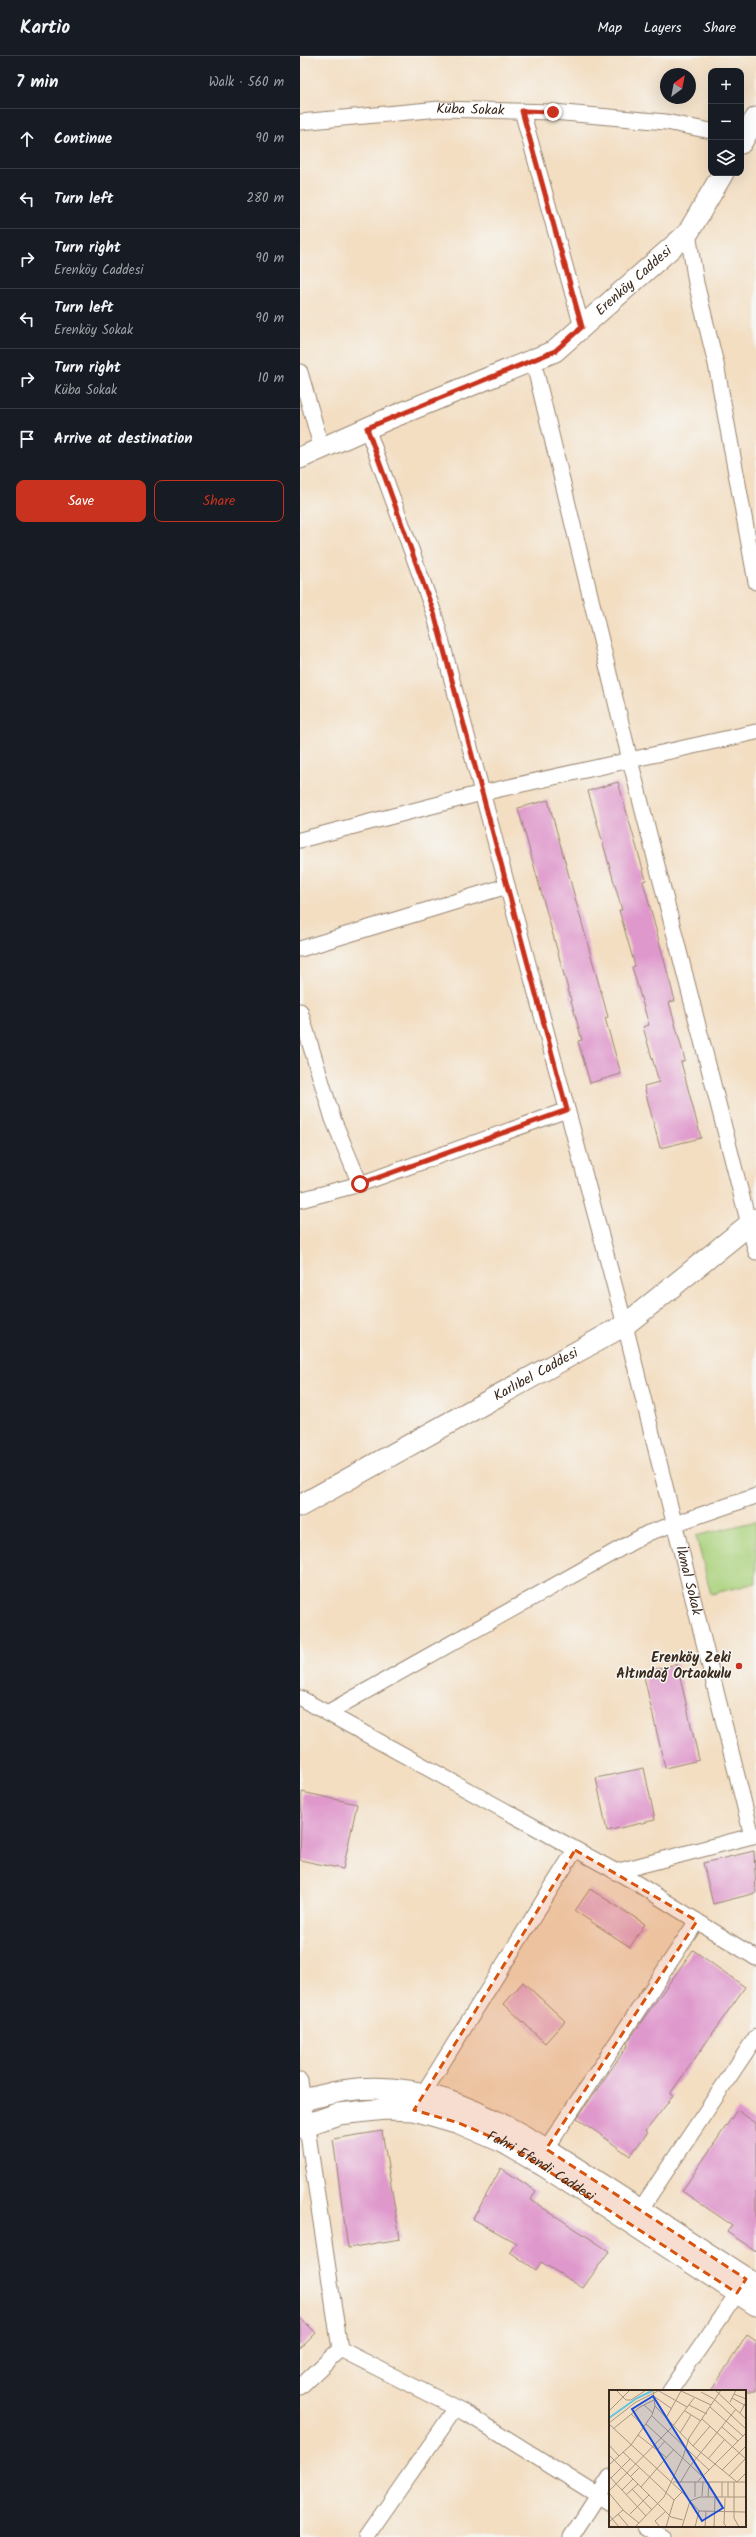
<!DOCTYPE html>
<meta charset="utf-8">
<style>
:root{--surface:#171b24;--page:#242831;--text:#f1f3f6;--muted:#9ea1a6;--line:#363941;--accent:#c8321e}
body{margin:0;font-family:Kalam,sans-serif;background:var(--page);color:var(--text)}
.controls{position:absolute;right:12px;top:12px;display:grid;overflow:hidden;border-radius:8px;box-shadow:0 4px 16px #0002}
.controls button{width:36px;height:36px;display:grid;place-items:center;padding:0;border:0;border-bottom:1px solid var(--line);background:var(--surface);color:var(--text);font:20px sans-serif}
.compass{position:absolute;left:360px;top:12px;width:36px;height:36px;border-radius:50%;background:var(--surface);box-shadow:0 4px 16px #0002;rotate:32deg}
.stop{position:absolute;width:12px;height:12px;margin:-9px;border:3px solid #c8321e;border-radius:50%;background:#fff}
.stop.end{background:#c8321e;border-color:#fff;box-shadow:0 1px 4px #0008}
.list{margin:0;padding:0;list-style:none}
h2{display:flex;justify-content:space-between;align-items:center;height:52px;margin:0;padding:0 16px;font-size:17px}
h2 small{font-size:13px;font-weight:400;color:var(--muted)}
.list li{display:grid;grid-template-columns:26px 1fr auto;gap:12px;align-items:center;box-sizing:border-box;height:60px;padding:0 16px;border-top:1px solid var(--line)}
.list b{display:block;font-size:15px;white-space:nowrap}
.list p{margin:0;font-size:13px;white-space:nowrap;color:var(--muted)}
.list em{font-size:13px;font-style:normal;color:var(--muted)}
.actions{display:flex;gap:8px;padding:12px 16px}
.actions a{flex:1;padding:9px 0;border:1px solid var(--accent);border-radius:8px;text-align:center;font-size:14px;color:var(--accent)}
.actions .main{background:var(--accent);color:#fff}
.icon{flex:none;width:22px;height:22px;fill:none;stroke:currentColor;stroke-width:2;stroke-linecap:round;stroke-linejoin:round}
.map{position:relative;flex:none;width:456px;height:2481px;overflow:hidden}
header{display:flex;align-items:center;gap:24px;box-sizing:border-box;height:56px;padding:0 20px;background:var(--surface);border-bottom:1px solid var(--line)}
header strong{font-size:19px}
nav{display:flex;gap:22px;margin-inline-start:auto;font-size:14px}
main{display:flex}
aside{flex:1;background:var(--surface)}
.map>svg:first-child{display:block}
.green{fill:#aad27d;stroke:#727e4e}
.building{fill:#df98cc}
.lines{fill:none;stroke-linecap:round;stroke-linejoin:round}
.street-casing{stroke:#978470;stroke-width:17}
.secondary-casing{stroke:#978470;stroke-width:23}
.street{stroke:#fff;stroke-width:15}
.secondary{stroke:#fff;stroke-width:21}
.route{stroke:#c8321e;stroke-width:5}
.marked{fill:#d7540e;fill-opacity:0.2;stroke:#d7540e;stroke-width:3;stroke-dasharray:8 5;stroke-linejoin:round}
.poi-dot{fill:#c8321e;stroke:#f6f6f2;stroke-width:1.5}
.labels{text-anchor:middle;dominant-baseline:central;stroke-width:3;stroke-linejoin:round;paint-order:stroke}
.street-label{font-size:14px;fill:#3b2a1e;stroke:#f6f6f2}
.poi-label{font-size:14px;font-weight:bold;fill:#3b2a1e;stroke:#f6f6f2;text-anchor:end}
.inset-river{fill:none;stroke:#63c5e1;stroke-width:2}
.inset-road{fill:none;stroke:#a99680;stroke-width:1}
.view{fill:#1d4ed8;fill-opacity:0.15;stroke:#1d4ed8;stroke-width:2}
.inset-edge{fill:none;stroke:#3b2a1e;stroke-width:2}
</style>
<header>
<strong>Kartio</strong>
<nav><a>Map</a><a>Layers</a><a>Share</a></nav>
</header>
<main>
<aside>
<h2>7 min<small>Walk · 560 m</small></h2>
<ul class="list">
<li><svg class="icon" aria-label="ahead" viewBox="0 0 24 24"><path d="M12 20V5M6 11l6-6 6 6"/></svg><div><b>Continue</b></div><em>90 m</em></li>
<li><svg class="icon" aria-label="left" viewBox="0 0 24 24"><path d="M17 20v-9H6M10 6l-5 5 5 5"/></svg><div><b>Turn left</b></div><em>280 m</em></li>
<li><svg class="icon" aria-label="right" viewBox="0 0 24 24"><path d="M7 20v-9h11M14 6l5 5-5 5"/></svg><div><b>Turn right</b><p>Erenköy Caddesi</p></div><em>90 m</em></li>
<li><svg class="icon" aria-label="left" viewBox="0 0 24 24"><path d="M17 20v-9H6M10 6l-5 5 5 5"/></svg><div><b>Turn left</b><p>Erenköy Sokak</p></div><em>90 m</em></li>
<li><svg class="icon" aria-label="right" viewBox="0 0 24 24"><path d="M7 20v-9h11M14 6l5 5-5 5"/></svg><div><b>Turn right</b><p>Küba Sokak</p></div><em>10 m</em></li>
<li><svg class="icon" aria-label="arrive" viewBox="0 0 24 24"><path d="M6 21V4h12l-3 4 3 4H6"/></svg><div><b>Arrive at destination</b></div></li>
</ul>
<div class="actions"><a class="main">Save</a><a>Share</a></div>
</aside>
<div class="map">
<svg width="456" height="2481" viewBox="0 0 456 2481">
<rect width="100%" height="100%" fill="#f6f6f2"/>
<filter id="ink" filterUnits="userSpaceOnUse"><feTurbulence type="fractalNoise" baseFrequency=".025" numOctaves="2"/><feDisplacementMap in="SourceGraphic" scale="8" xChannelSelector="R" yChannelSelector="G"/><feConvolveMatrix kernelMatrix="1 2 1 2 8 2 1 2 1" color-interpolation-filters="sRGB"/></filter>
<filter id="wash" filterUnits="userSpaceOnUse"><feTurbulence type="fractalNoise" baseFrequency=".012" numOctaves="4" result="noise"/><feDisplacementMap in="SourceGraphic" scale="16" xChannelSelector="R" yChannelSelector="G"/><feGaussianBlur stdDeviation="0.9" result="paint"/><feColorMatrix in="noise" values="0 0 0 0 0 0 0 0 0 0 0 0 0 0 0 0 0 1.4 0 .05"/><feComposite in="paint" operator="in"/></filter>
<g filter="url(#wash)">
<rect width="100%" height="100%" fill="#f3dec2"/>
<path class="green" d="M456 1465V1527L411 1538 396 1480Z"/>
<g id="blocks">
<path class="building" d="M318 726 346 824 343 825 375 945 369 946 385 1004 381 1006 401 1082 360 1092 344 1030 359 1026 343 971 349 969 332 911 335 910 319 854H322L288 735Z
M248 744 308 961 305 962 321 1018 290 1027 278 985 282 984 218 752Z
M377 1608 399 1704 365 1712 343 1616Z
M344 1712 355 1764 307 1775 296 1722Z
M2 1736 57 1748 43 1813 0 1804Z
M454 1795 456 1837 413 1848 403 1807Z
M290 1833 345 1868 330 1891 275 1855Z
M393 1894 445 1931 370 2038 373 2040 346 2075 348 2076 330 2100 277 2062 328 1989 327 1987 341 1966Z
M223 1926 265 1965 245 1987 204 1948Z
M437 2054 456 2067V2195L427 2176 432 2169 382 2135Z
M82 2075 100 2183 48 2192 33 2083Z
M201 2112 236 2135 231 2144 309 2195 283 2232 241 2206 236 2214 210 2196 216 2187 173 2163Z
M0 2261 16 2277 0 2293Z
M447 2279 456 2285V2335H411Z"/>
</g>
</g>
<g filter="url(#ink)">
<use href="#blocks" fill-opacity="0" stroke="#978470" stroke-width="1"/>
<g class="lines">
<g class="street-casing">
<g id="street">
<path d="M222 55 282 271"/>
<path id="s1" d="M0 66 140 53 253 56 366 66 411 75"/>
<path d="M388 177 396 227 416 308 456 526"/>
<path d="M233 304 330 704 456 1196"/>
<path d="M0 316 22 393"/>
<path id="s2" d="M67 372 134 557 325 1269 452 1780"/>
<path d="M0 784 182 737 456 676"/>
<path d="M0 893 207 830"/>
<path d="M0 955 33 1063 60 1128"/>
<path d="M0 1144 60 1128 267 1054"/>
<path d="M0 1642 333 1825 456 1902"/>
<path d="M27 1657 348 1477 456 1440"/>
<path d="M315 1816 456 1779"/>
<path d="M0 2025 40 2293 0 2331"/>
<path d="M118 2046 275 1794"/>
<path d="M246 2093 397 1865"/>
<path d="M340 2154 456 1981"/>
<path d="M40 2293 166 2357 310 2447"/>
<path d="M370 2335 443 2229"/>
<path d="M345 2470 362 2481"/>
<path d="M66 2481 156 2352"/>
<path d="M271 2481 310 2421"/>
</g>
</g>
<g class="secondary-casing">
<g id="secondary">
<path d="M441 87 456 62"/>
<path id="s3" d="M0 402 90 362 255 295 388 177 423 117"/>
<path id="s4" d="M0 1450 325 1269 456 1163"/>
<path d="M0 2046C9 2041 22 2040 32 2037 111 2019 181 2054 246 2093L456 2229"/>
<path id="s5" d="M0 2071 38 2058 86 2053 114 2054 159 2067 203 2086 244 2110 456 2249"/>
</g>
</g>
<use href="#street" class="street"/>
<use href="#secondary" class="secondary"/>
</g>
</g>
<g class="lines" filter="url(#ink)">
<path class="route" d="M60 1128 267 1054 134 557 67 372 255 295 282 271 222 55 253 56"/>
</g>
<path class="marked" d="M275 1794 397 1865 246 2093 446 2223 437 2237 203 2086 159 2067 114 2054Z"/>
<circle class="poi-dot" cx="439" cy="1610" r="4"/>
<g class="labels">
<g class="street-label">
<text stroke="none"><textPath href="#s1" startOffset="171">Küba Sokak</textPath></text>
<text stroke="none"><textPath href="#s3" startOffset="382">Erenköy Caddesi</textPath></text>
<text stroke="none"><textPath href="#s4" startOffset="270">Karlıbel Caddesi</textPath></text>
<text stroke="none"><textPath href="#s2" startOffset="1197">İkmal Sokak</textPath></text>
<text stroke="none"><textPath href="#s5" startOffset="256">Fahri Efendi Caddesi</textPath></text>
</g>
<g class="poi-label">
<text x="431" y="1602">Erenköy Zeki<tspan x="431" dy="16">Altındağ Ortaokulu</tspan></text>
</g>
</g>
<g transform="translate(309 2334)">
<rect width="137" height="137" fill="#f3dec2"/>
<path class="inset-river" d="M0 28 28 8 43 1"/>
<path class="inset-road" d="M7 0 17 10H22L37 0M70 0 102 15M106 0 137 29M50 1 78 17M92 2 105 9 137 39M125 4 137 9M46 7 63 19M123 8 137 16M121 12 127 0M35 15 44 23M80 15 98 24M46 16 84 56 128 92 137 83M101 17 134 46M0 21 21 0M76 21 92 31M131 23 137 12M22 24 35 36M43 26 100 80M57 28 72 1M93 29 137 69M0 33 27 12 51 0M0 34 73 102 90 121 86 137M37 34 94 87M113 37 129 51M4 39 31 17 45 10M71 43 82 25M29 45 58 68M0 55 10 66M84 56 101 36M48 60 56 51M14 62 65 110M0 65 62 127 74 130M99 69 116 49M0 75 22 55 43 25 46 16 44 0M113 80 137 56M0 86 37 126M120 86 137 68M21 87 30 78M2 88 21 69M89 91 137 43M64 92H137M119 92V107M125 92V128L130 137M71 93 81 76 127 19M32 97 65 59M23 99 43 120M13 100 24 89M0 101 64 36 85 8M0 103 15 121 30 133M17 105 29 94M93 106 94 92M86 107V92M99 107 100 92M113 107V92M116 108 115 134 118 137M90 121 136 122M9 124 20 137M21 124 40 105M0 125 10 137M0 132 14 120M26 137 55 107 74 67 80 48 112 0M51 137 46 131 57 121M57 137 65 110 73 102M73 137 81 111 91 107H137V129M96 137 97 121M105 137 106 107"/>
<path class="view" d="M44 6 114 118 93 131 23 19Z"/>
<rect width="137" height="137" class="inset-edge"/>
</g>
</svg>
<div class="controls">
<button>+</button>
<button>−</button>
<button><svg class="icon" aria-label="layers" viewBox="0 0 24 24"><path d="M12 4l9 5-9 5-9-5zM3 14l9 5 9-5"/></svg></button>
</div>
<svg class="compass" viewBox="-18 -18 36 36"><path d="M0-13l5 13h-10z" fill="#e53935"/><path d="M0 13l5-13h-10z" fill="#9ea1a6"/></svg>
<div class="stop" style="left:60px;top:1128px"></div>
<div class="stop end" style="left:253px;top:56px"></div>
</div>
</main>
